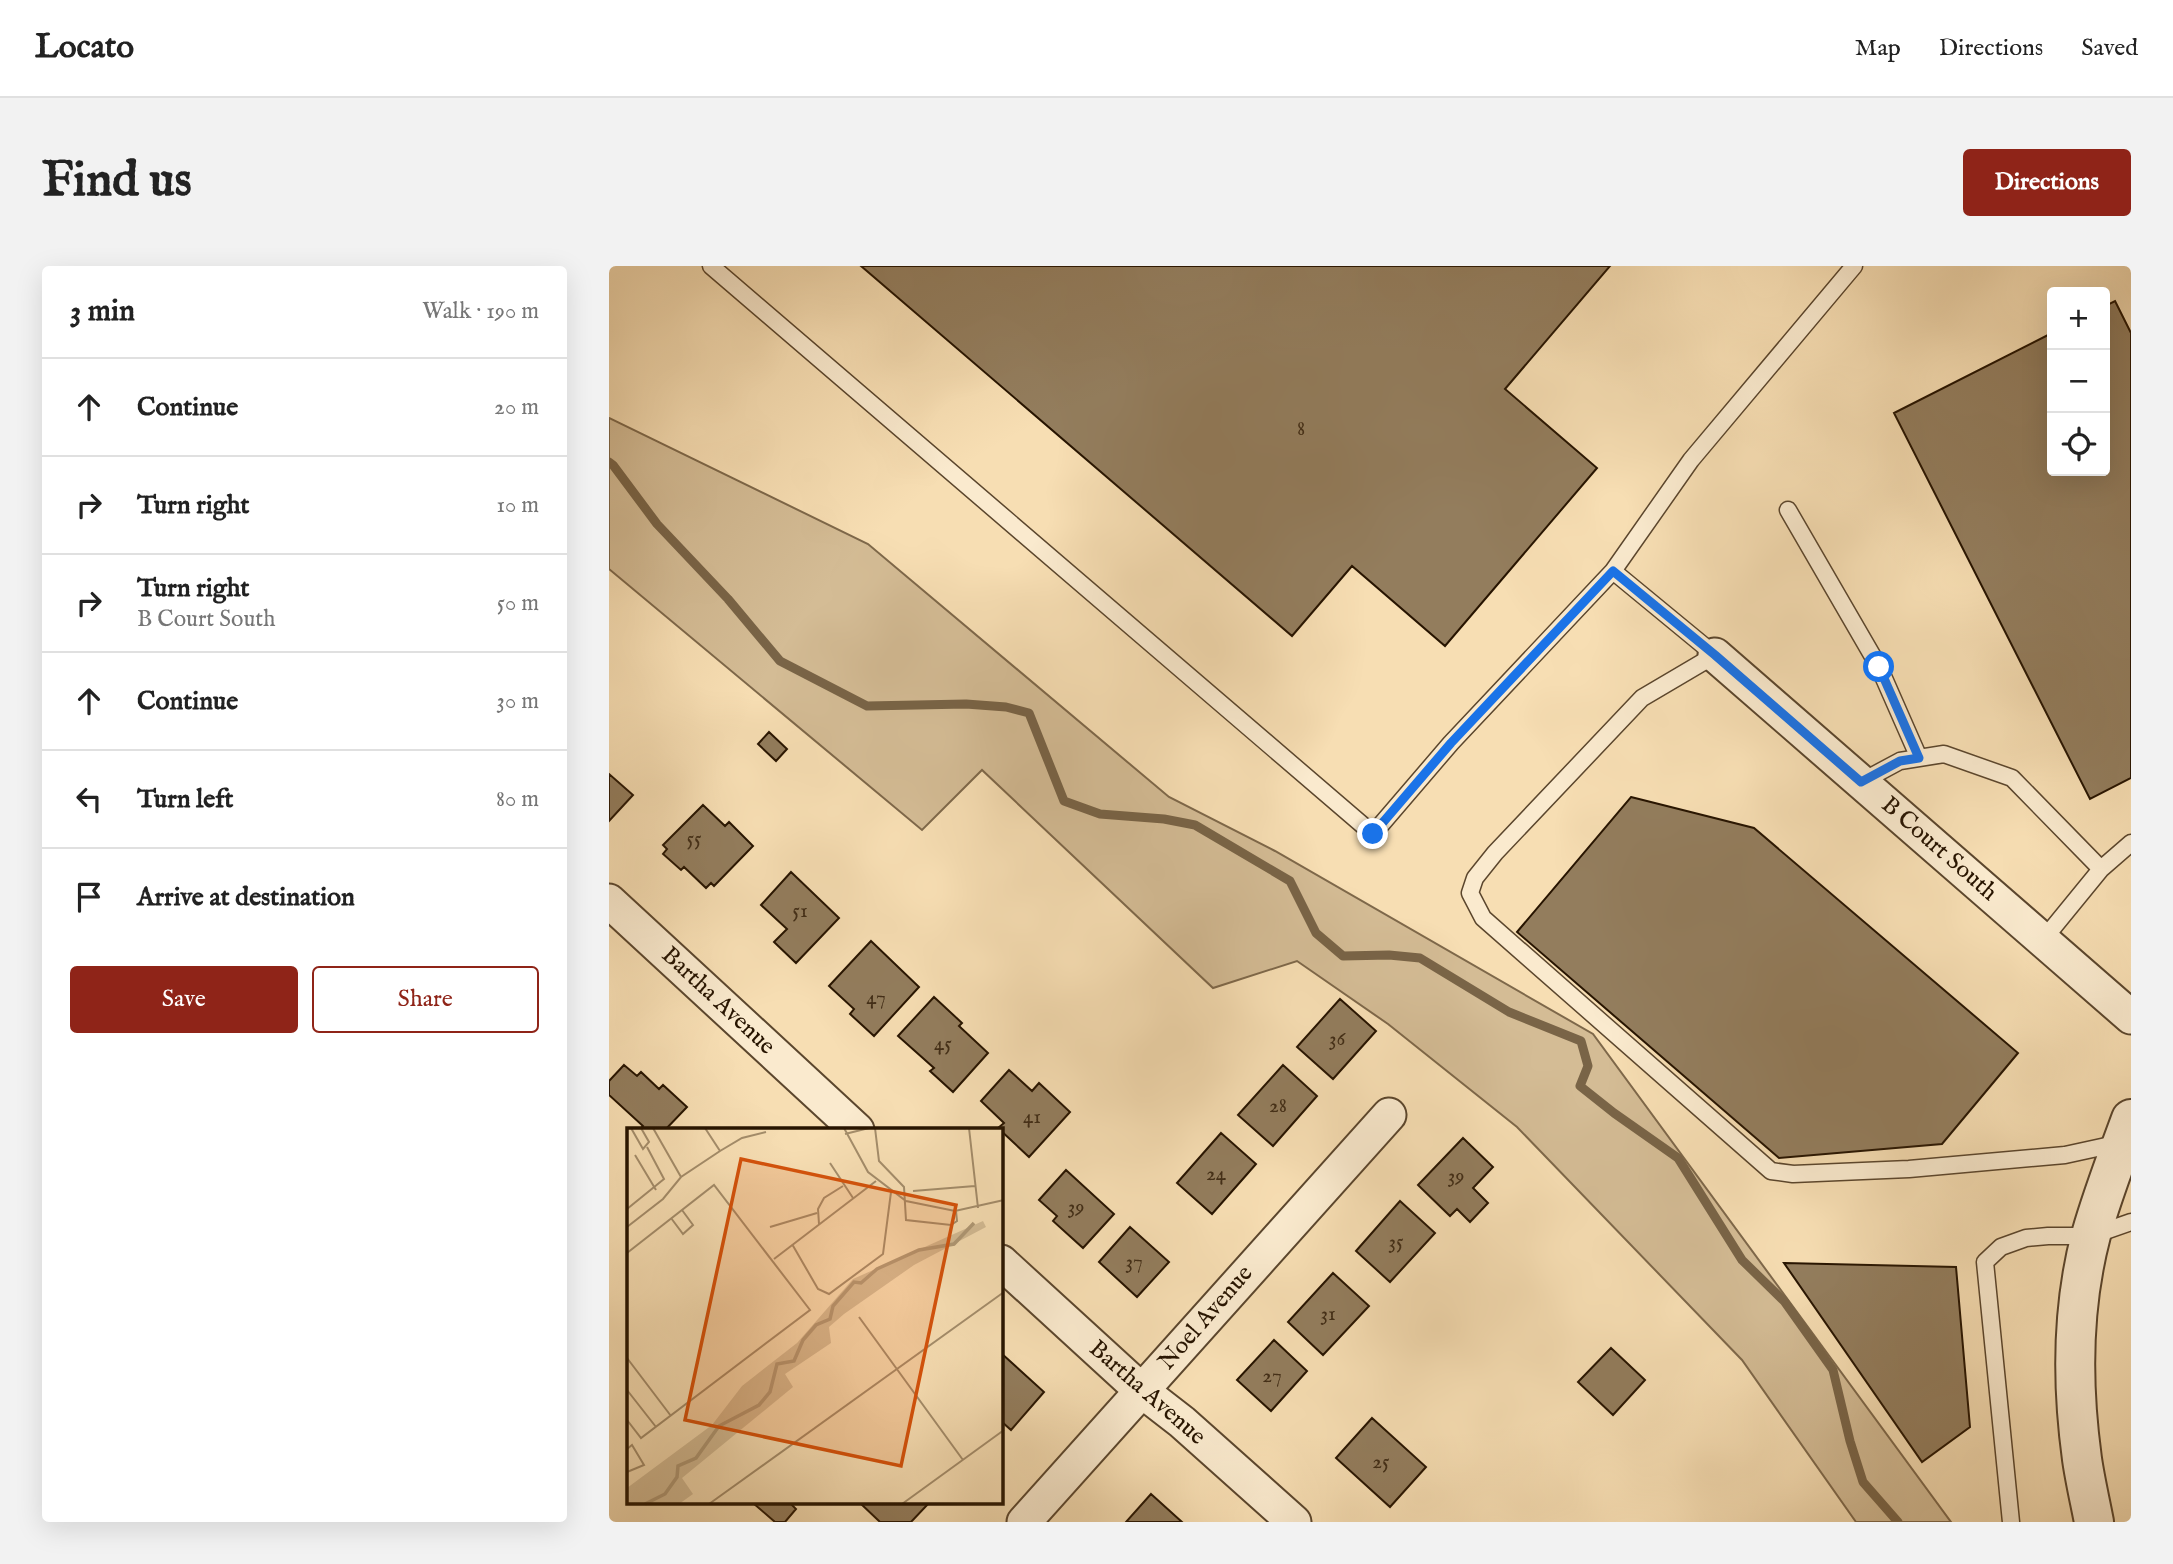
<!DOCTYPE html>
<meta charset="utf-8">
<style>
:root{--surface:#fff;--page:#f2f2f2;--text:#222;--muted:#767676;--line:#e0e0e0;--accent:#8f2418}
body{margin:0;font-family:"IM FELL English",serif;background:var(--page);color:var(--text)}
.controls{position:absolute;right:21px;top:21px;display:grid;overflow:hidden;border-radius:7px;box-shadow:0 7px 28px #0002}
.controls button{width:63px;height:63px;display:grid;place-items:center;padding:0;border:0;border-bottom:2px solid var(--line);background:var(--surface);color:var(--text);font:35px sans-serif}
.stop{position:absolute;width:21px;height:21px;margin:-16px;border:5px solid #1a73e8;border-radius:50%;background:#fff}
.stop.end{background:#1a73e8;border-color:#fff;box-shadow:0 2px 7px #0008}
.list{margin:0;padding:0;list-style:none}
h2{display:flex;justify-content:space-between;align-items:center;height:91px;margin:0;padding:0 28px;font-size:30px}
h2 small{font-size:23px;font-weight:400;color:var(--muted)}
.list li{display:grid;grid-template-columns:46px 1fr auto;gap:21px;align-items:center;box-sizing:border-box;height:98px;padding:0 28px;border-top:2px solid var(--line)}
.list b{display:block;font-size:26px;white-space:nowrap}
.list p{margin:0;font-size:23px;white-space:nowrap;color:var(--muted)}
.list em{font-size:23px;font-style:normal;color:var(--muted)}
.actions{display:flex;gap:14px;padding:21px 28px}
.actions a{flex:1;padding:16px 0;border:2px solid var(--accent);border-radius:7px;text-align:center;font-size:24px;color:var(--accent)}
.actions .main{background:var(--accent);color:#fff}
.icon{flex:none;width:38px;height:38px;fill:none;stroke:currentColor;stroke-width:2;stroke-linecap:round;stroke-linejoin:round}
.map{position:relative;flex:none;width:1522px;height:1256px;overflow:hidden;border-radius:7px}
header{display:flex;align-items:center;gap:42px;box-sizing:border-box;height:98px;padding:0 35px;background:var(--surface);border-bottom:2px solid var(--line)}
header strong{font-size:33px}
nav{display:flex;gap:38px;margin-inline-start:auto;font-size:24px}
.intro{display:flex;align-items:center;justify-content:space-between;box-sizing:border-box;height:168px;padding:0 42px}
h1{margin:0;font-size:49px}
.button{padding:18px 32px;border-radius:7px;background:var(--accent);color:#fff;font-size:24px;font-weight:700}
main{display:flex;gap:42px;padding:0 42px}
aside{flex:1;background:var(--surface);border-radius:7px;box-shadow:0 7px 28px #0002}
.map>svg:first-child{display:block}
.green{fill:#d4bc95;stroke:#7e684a;stroke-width:2}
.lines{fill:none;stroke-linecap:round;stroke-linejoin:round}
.stream{stroke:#796447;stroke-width:9}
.building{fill:#937d5d;stroke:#271400;stroke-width:2}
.service-casing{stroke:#5b462d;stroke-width:19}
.minor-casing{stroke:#5b462d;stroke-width:37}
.tertiary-casing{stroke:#5b462d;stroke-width:42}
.service{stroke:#faeace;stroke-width:16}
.minor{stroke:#faeace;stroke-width:33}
.tertiary{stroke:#faeace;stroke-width:38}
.route{stroke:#1a73e8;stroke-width:9}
.labels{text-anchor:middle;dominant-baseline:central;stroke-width:5;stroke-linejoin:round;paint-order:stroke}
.number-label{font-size:21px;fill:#422e17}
.street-label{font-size:24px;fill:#271400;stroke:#faeace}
.inset-river{fill:none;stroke:#b09976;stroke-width:3.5}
.inset-road{fill:none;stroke:#a48d6b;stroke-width:2}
.view{fill:#d5520b;fill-opacity:0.15;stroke:#d5520b;stroke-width:3.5}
.inset-edge{fill:none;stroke:#271400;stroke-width:3.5}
</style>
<header>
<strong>Locato</strong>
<nav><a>Map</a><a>Directions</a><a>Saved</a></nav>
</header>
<div class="intro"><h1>Find us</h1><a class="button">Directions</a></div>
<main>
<aside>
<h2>3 min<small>Walk · 190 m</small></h2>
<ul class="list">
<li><svg class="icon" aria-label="ahead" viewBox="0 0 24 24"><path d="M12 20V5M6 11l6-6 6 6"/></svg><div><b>Continue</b></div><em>20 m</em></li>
<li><svg class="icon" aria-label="right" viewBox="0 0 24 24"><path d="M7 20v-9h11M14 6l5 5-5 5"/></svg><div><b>Turn right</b></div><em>10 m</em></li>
<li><svg class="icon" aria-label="right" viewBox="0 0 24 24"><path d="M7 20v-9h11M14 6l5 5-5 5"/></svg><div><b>Turn right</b><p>B Court South</p></div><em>50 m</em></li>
<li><svg class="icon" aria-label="ahead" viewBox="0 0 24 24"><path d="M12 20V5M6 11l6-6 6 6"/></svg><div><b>Continue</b></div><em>30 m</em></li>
<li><svg class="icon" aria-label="left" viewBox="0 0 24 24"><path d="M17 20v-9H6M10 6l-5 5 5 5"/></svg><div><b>Turn left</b></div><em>80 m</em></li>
<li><svg class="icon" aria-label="arrive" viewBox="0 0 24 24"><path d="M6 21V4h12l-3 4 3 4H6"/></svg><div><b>Arrive at destination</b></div></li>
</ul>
<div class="actions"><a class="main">Save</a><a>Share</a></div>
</aside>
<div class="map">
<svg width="1522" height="1256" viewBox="0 0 1522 1256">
<rect width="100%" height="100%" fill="#f7deb3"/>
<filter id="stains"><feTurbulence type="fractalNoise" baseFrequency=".00286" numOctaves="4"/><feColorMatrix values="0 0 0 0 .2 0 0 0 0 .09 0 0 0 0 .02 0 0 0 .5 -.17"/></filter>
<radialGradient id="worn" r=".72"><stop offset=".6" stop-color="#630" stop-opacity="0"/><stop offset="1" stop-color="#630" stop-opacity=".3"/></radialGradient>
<path class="green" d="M0 152 259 278 560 531 666 585 984 768 1342 1256H1247L1133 1094 908 861 779 758 688 695 604 722 373 504 313 564 0 303Z"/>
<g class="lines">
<path class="stream" d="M0 196 4 199 48 258 119 333 171 395 258 440 357 438 397 441 420 447 455 535 491 548 555 553 586 559 681 615 707 667 734 690 780 689 811 692 900 746 972 775 979 800 971 820 1005 847 1069 892 1133 994 1175 1035 1224 1104 1241 1175 1254 1216 1289 1256"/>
</g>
<path class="building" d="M252 0H1001L896 123 988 202 836 380 743 300 683 370Z
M1506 35 1522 67V512L1481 533 1285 147 1443 67V205H1496V40Z
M160 466 178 483 167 495 149 478Z
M0 508 24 529 0 555Z
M1022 531 1145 562 1409 787 1333 878 1170 892 908 666Z
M94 539 116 560 120 556 144 580 105 620 102 617 97 622 75 601 72 604 54 588 58 583 54 579Z
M182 606 230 652 187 697 165 676 178 663 152 639Z
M262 675 310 721 265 770 241 748 245 743 220 720Z
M325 731 353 757 350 760 379 787 344 826 321 805 325 802 289 770Z
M731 733 767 765 724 813 688 781Z
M15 799 28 810 32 806 50 823 54 819 78 841 56 864H30L34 860 0 829V815Z
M674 799 708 830 664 880 629 849Z
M400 804 423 825 430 817 461 846 420 891 389 862 395 857 372 835Z
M612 867 647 898 603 948 568 917Z
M854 872 884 901 864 922 879 937 861 956 848 943 841 950 809 919Z
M457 904 505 948 474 982 444 955 448 950 430 934Z
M791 935 826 967 781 1016 747 985Z
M521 961 560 996 528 1031 490 996Z
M1175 997 1347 1001 1361 1161 1313 1196Z
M724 1007 760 1040 714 1089 679 1056Z
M665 1074 698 1105 662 1145 628 1114Z
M1002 1082 1036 1114 1004 1149 969 1116Z
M392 1087 435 1126 402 1164 392 1155Z
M763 1152 817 1201 781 1241 727 1192Z
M542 1228 573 1256H517Z
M144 1237H181L187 1243 176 1256H166Z
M251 1237H320L302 1256H271Z"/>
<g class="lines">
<g class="service-casing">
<path id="service" d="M102 0 764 568 842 477 1004 305 1082 194 1245 0
M1179 244 1270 401 1310 492
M1004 305 1106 389 1033 432 886 587 866 612 861 627 874 652 1162 905 1184 908 1300 903 1456 889 1511 877
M1252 516 1291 495 1335 488 1403 512 1492 603
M1434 674 1492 603 1522 577
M1402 1256 1376 996 1392 981 1417 972 1439 970H1482L1522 956"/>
</g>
<g class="minor-casing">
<path id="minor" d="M1106 389 1522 751
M0 635 248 864
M392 996 533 1125 573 1156 685 1256
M415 1256 780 849"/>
</g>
<g class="tertiary-casing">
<path id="tertiary" d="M1485 1256C1481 1235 1476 1214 1473 1193 1463 1120 1463 1041 1482 969 1493 930 1508 891 1522 853"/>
</g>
<use href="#service" class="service"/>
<use href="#minor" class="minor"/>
<use href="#tertiary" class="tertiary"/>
</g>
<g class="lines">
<path class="route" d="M764 568 842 477 1004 305 1106 389 1252 516 1291 495 1310 492 1270 401"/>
</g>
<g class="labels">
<g class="number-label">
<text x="692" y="163">8</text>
<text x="85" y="573">55</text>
<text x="191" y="645">51</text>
<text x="267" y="732">47</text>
<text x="728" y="773">36</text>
<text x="334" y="778">45</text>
<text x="669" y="840">28</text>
<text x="423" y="851">41</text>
<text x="607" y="908">24</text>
<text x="847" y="910">39</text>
<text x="467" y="941">39</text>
<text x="787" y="976">35</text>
<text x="525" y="996">37</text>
<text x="719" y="1048">31</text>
<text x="663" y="1110">27</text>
<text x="772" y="1196">25</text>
</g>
<g class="street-label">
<text transform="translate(1330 583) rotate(41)">B Court South</text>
<text transform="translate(109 735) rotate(43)">Bartha Avenue</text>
<text transform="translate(597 1052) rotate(-49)">Noel Avenue</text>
<text transform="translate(538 1127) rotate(41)">Bartha Avenue</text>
</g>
</g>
<g transform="translate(18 862)">
<rect width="376" height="376" fill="#f7deb3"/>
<path d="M356 93 359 99 287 137 217 186 202 199 204 215 158 246 166 259 55 350 66 366 52 376H0V360L85 297 115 258 170 215 226 151Z" fill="#d4bc95"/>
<path class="inset-river" d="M18 376 38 366 50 349 51 338 69 330 92 298 132 277 143 264 150 236 167 233 176 212 189 197 203 191 206 178 227 154 234 155 250 141 292 122 327 116 347 95"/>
<path class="inset-road" d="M4 0 16 21 22 14 14 0M26 0 54 49M217 0 241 44 279 73 328 83 377 72M248 0 252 33 277 59 279 92 324 97 330 93 329 83M342 0 351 80M218 6 242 0M93 23 115 10 139 4M8 27 29 62M203 35 226 70M286 63 348 58M0 81 37 51 20 19M44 90 56 106 66 97 55 82M192 96 191 81 197 70 216 58M0 99 36 71 54 49 93 23 78 0M143 99 190 85M165 116 191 161 202 166 256 126 264 64M0 125 87 57 183 182 14 310 0 292M147 131 249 53M232 189 336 332M0 230 44 288M0 262 29 299M0 321 5 317 17 337 0 344M82 376 377 164M275 376 377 302"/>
<path class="view" d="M114 31 329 77 274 338 58 292Z"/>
<rect width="376" height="376" class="inset-edge"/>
</g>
<rect width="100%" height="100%" filter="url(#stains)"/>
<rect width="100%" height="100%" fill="url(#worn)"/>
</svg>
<div class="controls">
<button>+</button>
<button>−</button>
<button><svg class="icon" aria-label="locate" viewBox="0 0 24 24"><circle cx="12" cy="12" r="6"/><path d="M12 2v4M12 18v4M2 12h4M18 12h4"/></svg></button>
</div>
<div class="stop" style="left:1270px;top:401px"></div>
<div class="stop end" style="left:764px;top:568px"></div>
</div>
</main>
